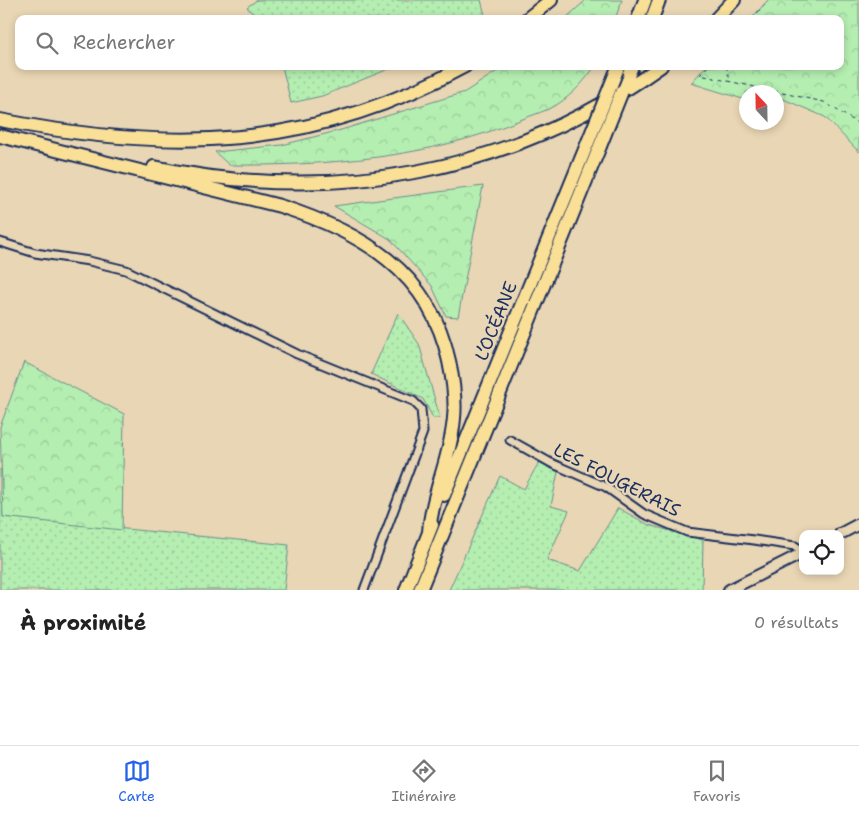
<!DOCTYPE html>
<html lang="fr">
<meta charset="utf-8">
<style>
:root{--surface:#fff;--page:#f6f6f6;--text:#222;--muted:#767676;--line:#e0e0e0;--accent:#2563eb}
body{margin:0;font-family:"Shantell Sans",sans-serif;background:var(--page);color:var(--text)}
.controls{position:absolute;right:15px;bottom:15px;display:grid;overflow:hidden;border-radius:10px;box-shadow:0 2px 8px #0003}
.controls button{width:45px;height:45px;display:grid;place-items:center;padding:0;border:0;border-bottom:1px solid var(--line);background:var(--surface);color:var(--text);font:25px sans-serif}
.compass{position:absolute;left:739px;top:85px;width:45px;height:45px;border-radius:50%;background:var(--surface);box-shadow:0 2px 8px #0003;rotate:338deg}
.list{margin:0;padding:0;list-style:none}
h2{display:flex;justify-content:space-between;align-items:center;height:65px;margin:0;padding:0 20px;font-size:21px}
h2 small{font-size:16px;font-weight:400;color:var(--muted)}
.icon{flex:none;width:28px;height:28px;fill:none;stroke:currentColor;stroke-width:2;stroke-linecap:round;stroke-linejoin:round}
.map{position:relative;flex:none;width:859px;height:590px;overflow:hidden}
.search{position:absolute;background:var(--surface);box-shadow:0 2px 8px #0003;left:15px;right:15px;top:15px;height:55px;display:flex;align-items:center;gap:12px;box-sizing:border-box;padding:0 18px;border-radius:10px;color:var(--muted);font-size:19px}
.sheet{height:155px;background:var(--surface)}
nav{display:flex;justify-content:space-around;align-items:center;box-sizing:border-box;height:70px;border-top:1px solid var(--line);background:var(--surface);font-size:14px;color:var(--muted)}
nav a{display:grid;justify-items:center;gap:2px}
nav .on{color:var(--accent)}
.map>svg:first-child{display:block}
.grass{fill:url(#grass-dots);stroke:#688e88}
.forest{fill:url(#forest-crowns);stroke:#688e88}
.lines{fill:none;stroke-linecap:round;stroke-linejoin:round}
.street-casing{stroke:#1b2f5e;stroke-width:11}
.secondary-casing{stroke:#1b2f5e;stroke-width:14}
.highway-casing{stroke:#1b2f5e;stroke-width:16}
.path{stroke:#1b2f5e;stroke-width:1;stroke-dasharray:4 4;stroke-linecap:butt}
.street{stroke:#e9d6b4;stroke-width:7}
.secondary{stroke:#e9d6b4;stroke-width:10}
.highway{stroke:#fadf96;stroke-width:12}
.highway-bridge-casing{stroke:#1b2f5e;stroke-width:16;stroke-linecap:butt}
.highway-bridge{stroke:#fadf96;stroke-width:12}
.labels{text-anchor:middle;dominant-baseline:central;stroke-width:4.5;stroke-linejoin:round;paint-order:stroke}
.street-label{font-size:18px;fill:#1b2f5e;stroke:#e9d6b4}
</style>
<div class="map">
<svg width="859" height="590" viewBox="0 0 859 590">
<defs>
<pattern id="grass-dots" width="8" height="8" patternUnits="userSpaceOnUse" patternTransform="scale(1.25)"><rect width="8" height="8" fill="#b5eeb1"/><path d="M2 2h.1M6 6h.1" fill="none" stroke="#9bcc9b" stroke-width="1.8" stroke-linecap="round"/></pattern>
<pattern id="forest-crowns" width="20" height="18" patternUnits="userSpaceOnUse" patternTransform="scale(1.25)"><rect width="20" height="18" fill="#b5eeb1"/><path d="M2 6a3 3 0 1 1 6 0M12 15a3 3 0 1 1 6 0" fill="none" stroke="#9bcc9b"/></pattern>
</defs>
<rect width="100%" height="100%" fill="#e9d6b4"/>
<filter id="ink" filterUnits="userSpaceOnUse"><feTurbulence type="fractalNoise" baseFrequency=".02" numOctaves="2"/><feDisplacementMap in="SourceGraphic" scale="10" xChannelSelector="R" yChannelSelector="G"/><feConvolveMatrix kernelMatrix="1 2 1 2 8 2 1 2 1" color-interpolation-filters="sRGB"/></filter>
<g filter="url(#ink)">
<path class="grass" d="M257 0H481L486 19H257L247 7Z
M282 66H396L322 96 291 103Z
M398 313 419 344 440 418H433L423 399 371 374Z
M539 462 558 472 551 506 569 511 547 560 580 571 618 508 649 525 703 540 702 590H449L500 476 524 489Z
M0 469 2 470 3 517 289 545 284 590H0Z"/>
<path class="forest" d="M586 0H622L615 19H565Z
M768 0H859V152L825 117 781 98H777L776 92H746V100L691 83 706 66H840V19H751Z
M505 66H595C585 81 573 94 558 104 547 111 532 115 520 120 430 158 326 166 229 165L215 152 282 145 341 130 465 92Z
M483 186 458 317 446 316 432 286 390 239 334 206Z
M24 362 124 414 122 530 3 517 0 427Z"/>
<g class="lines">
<g class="street-casing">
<path id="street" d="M0 242 35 253 89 261 126 270 297 354 413 401 421 409 423 432 364 590
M510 440 551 463 606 487 644 514 687 532 754 540 795 546 803 551"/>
</g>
<g class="secondary-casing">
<path id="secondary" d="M840 534 859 524
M729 590 803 553"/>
</g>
<g class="highway-casing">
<path id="highway" d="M527 19 551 0
M638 19 645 0
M652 19 659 0
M716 19 734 0
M622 91 632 66
M0 120C169 153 310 151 465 66
M0 136 280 206C361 232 430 271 449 361 453 380 456 399 454 418 451 457 432 493 429 532
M154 167C334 205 511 174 661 66
M444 495 588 142
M406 590 432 525
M420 590 600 146"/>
</g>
<path class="path" d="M752 19 769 0
M708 66 700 75 824 102 859 124
M726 66 730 80"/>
<use href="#street" class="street"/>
<use href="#secondary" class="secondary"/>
<use href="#highway" class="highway"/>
<g class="highway-bridge-casing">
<path id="highway-bridge" d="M588 142 617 70
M600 146 622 91"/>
</g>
<use href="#highway-bridge" class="highway-bridge"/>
</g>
</g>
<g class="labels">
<g class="street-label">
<text transform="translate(496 321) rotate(-68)">L’OCÉANE</text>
<text transform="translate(617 480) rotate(27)">LES FOUGERAIS</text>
</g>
</g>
</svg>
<div class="controls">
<button><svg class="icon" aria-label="locate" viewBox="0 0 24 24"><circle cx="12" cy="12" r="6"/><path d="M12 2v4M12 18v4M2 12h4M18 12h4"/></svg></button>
</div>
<svg class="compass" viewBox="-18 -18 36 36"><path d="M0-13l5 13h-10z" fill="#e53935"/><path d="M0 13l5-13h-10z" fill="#767676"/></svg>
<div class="search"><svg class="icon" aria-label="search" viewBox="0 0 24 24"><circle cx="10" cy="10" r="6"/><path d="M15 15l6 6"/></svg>Rechercher</div>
</div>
<section class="sheet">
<h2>À proximité<small>0 résultats</small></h2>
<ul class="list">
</ul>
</section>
<nav>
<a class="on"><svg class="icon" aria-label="map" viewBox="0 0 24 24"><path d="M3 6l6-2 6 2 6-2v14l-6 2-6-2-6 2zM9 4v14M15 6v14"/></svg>Carte</a>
<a><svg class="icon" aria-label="directions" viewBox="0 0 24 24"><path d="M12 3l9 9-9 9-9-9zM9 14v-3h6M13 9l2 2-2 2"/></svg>Itinéraire</a>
<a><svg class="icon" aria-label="saved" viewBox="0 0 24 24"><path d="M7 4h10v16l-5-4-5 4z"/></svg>Favoris</a>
</nav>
